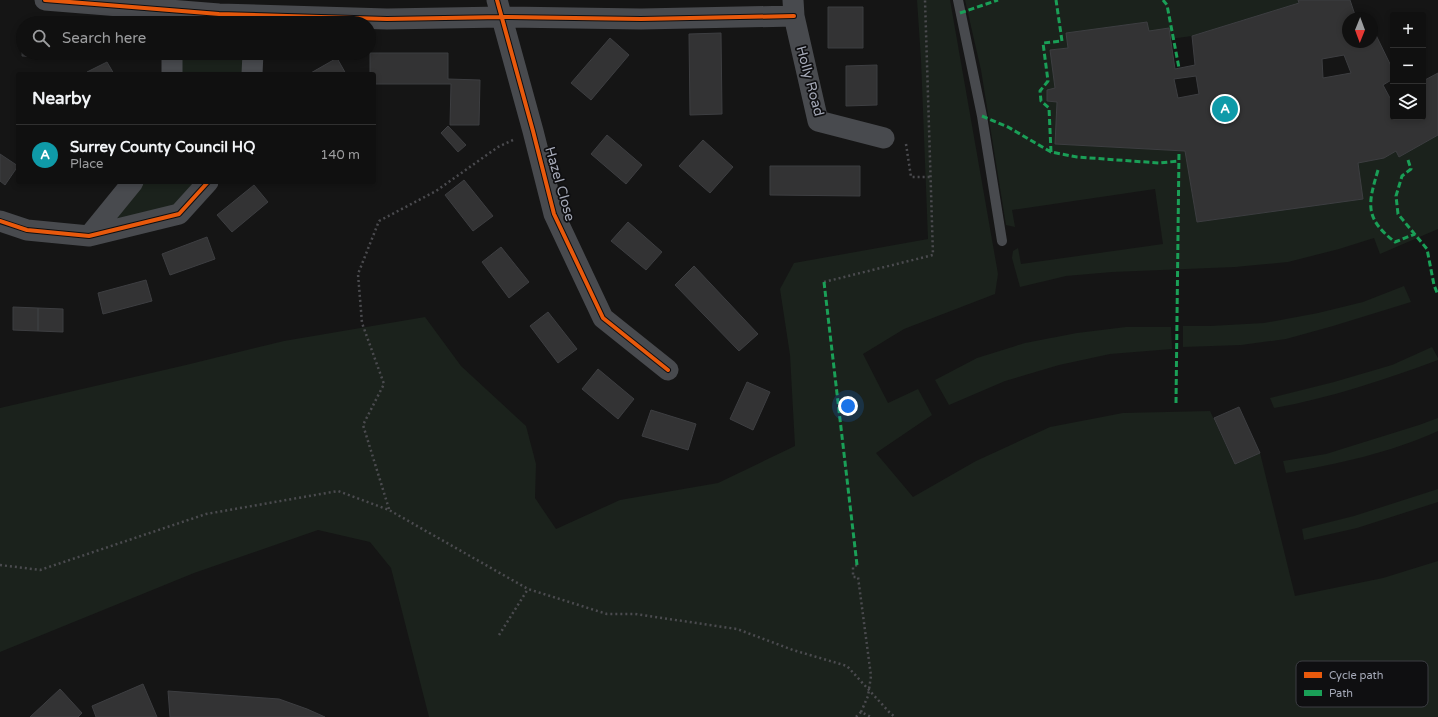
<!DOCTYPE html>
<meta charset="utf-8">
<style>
:root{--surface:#101010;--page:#1e1e1e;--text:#f1f3f6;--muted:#9c9d9f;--line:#303030;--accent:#d93025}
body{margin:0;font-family:"Varela Round",sans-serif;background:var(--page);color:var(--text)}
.controls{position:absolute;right:12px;top:12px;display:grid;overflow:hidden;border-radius:4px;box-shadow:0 2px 6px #0003}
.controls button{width:36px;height:36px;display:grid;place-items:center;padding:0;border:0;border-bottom:1px solid var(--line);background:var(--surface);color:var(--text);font:20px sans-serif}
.compass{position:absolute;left:1342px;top:12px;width:36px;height:36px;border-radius:50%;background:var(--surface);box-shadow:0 2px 6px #0003;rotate:181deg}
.you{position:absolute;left:848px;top:406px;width:14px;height:14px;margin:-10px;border:3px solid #fff;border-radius:50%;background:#1a73e8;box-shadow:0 0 0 6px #1a73e833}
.badge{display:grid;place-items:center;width:26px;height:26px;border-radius:50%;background:var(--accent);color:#fff;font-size:13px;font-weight:700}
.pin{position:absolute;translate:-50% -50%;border:2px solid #fff;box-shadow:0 1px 4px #0006}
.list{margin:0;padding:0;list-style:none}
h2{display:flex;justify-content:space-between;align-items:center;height:52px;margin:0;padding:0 16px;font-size:17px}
h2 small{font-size:13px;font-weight:400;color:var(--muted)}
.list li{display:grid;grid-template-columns:26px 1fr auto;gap:12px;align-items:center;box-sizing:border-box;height:60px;padding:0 16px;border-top:1px solid var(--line)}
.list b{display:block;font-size:15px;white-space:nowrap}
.list p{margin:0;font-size:13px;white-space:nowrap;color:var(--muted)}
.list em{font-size:13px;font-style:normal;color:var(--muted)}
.icon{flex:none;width:22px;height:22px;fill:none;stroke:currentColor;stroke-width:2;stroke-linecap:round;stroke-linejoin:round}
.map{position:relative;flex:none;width:1438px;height:717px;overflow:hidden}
.search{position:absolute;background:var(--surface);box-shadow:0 2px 6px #0003;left:16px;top:16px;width:360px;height:44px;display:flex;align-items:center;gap:10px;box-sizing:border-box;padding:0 14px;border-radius:22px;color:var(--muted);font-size:15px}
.panel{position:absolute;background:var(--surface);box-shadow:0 2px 6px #0003;left:16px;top:72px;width:360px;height:112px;border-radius:4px}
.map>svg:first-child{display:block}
.green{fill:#1b221c}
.building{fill:#333334;stroke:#3d3e41;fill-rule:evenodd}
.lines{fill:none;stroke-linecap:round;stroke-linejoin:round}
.path{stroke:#4b4b4f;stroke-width:2.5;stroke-dasharray:2 3;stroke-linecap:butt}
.lane{stroke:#484a4e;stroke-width:10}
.street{stroke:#484a4e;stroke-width:21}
.quiet{stroke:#1a9f57;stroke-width:3;stroke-dasharray:6 3;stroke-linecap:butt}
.cycleway-casing{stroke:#0f0f11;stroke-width:6}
.cycleway{stroke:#e8590c;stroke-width:4}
.labels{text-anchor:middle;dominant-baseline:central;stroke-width:3.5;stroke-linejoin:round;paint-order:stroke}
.street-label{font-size:14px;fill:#a5a9b7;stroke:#0f0f11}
.key{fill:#0f0f11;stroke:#3c3d43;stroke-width:1}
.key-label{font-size:11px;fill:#a5a9b7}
</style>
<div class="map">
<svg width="1438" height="717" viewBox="0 0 1438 717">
<rect width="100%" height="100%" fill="#151515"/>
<path class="green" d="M917 0H950L998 274 995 294 904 329 863 354 888 403 918 389 932 415 876 453 913 497 976 461 1050 427 1123 413 1210 411 1235 464 1260 453 1295 596 1383 578 1438 561V717H429L391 568 370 542 318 530 194 573 0 652V408L186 365 284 341 425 317 461 366 526 426 536 464 535 498 556 529 620 500 718 483 795 446 790 355 780 289 794 263 928 239 921 60Z
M965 0H1298L1299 3 1192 36 1170 39 1149 31 1147 22 1066 33 1068 48 1050 50 1055 88 1047 91V101L1057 102 1055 144 1185 151 1197 222 1362 199 1358 163 1384 158 1396 151 1399 157 1438 135V229L1380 254 1374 238 1339 249 1288 262 1235 267 1112 272 1066 276 1020 287 1012 258 1013 251 1018 248 1021 264 1163 244 1155 189 1012 210 1015 227 1006 225 981 70Z
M176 53H248V74H177Z
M138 182H200L175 207 100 228Z
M1404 286 1411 302 1333 326 1286 339 1241 345 1183 347V326H1210L1264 323 1318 313 1363 302Z
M1126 327H1171L1172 349 1110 354 1059 365 1005 381 949 405 935 380 977 358 1025 343 1077 333Z
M1432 347 1438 358V360C1384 380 1330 398 1274 408L1270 398 1334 382 1392 365Z
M1438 418V431C1390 453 1337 464 1286 473L1283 461 1326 454 1419 425Z
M1438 489V502L1357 528 1304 540 1302 529 1354 516Z"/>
<path class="building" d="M1298 0H1350L1356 18H1348V42H1372V32L1374 31 1393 70V79L1383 85 1390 98 1393 97V117H1423V81L1438 73V135L1399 157 1396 151 1384 158 1358 163 1363 199 1197 222 1185 151 1055 144 1057 102 1047 101V90L1055 88 1050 50 1068 48 1066 33 1147 22 1149 31 1169 28 1175 69 1195 65 1192 36 1299 3ZM1344 55 1351 73 1323 78 1322 59ZM1196 76 1199 94 1178 98 1174 79Z
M828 7H863V48H828Z
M721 33 722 114 690 115 689 34Z
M23 36V53H71V59L22 56Z
M610 38 629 55 591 100 571 83Z
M370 53H448V79L480 80 479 125H450L451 84H374V74H370Z
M337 58 346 74H309Z
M107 62 114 74H88L87 72Z
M877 65V105L846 106V66Z
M448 126 466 145 458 152 441 133Z
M607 135 642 165 626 184 591 154Z
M703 140 733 167 710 193 679 166Z
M0 154 18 166 5 185 0 181Z
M770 166H860V196L770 195Z
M464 180 493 216 473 231 445 195Z
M254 185 268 202 232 232 217 215Z
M628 222 662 252 646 270 611 241Z
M207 237 215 259 170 275 162 254Z
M501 247 529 282 509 298 482 262Z
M694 266 758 334 739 351 675 285Z
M146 280 152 301 103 314 98 293Z
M13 307 38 308V331L13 330Z
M38 308 63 309V332L38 331Z
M548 312 577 349 558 363 530 326Z
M598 369 634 399 618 419 582 389Z
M747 382 770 392 753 430 730 419Z
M1239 407 1260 453 1235 464 1214 418Z
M651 410 696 424 688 450 642 436Z
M143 684 157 717H96L92 706Z
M60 689 82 713 78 717H30Z
M168 691 279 699 307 709 325 717H170Z"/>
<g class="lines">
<path class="path" d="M906 144 911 177H930
M824 282 933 255 925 0
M389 509 363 425 384 384 362 323 358 274 379 221 436 191 498 147 513 140
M0 565 40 570 206 514 338 491 389 510 528 589 607 614H635L737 629 793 650 847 666 890 713 895 717
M857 565 853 567V577H858L871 676 868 696 861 712 871 717
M499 635 528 589
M856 717 861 712"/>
<path class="lane" d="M958 0 982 116 1002 241"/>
<path class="street" d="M45 0 219 14 387 19 502 17 641 19 794 16
M497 0 533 131 554 214 603 318 668 370
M793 0 794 16 818 121 884 138
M172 53V74
M252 74 253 53
M0 221 27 230 89 236 179 214 208 182
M89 236 133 182"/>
<path class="quiet" d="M1163 0 1167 5 1179 68
M960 13 998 0
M982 116 1008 127 1051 152 1077 157 1159 163 1179 161
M1051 152 1049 108 1041 101 1040 91 1048 81 1043 43 1062 41 1056 0
M1408 160 1411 169 1402 176 1396 196 1398 214 1427 249 1434 285 1438 295
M1378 170C1368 204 1364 218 1395 242L1415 234
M824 282 857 565
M1176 403 1179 151"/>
<g class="cycleway-casing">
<path id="cycleway" d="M45 0 219 14 387 19 502 17 641 19 794 16
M497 0 533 131 554 214 603 318 668 370
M0 221 27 230 89 236 179 214 208 182"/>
</g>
<use href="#cycleway" class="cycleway"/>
</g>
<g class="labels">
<g class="street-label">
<text transform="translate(810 81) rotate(75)">Holly Road</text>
<text transform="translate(560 184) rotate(74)">Hazel Close</text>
</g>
</g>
<rect x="1296" y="661" width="132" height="46" rx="6" class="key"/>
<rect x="1304" y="672" width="18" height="6" fill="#e8590c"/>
<rect x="1304" y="690" width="18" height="6" fill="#1a9f57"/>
<g class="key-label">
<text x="1329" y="679">Cycle path</text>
<text x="1329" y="697">Path</text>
</g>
</svg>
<div class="controls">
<button>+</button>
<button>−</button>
<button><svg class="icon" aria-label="layers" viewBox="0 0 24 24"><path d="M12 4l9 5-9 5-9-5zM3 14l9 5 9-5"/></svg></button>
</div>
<svg class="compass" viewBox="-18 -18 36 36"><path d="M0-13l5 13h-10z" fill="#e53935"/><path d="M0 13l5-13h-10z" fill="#9c9d9f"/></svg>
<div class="you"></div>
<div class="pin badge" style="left:1225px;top:109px;background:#0f9aa8">A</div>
<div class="search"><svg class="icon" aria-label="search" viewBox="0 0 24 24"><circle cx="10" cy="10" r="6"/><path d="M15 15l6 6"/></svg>Search here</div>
<section class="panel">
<h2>Nearby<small></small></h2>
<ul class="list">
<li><span class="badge" style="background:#0f9aa8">A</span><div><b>Surrey County Council HQ</b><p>Place</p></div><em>140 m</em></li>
</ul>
</section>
</div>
